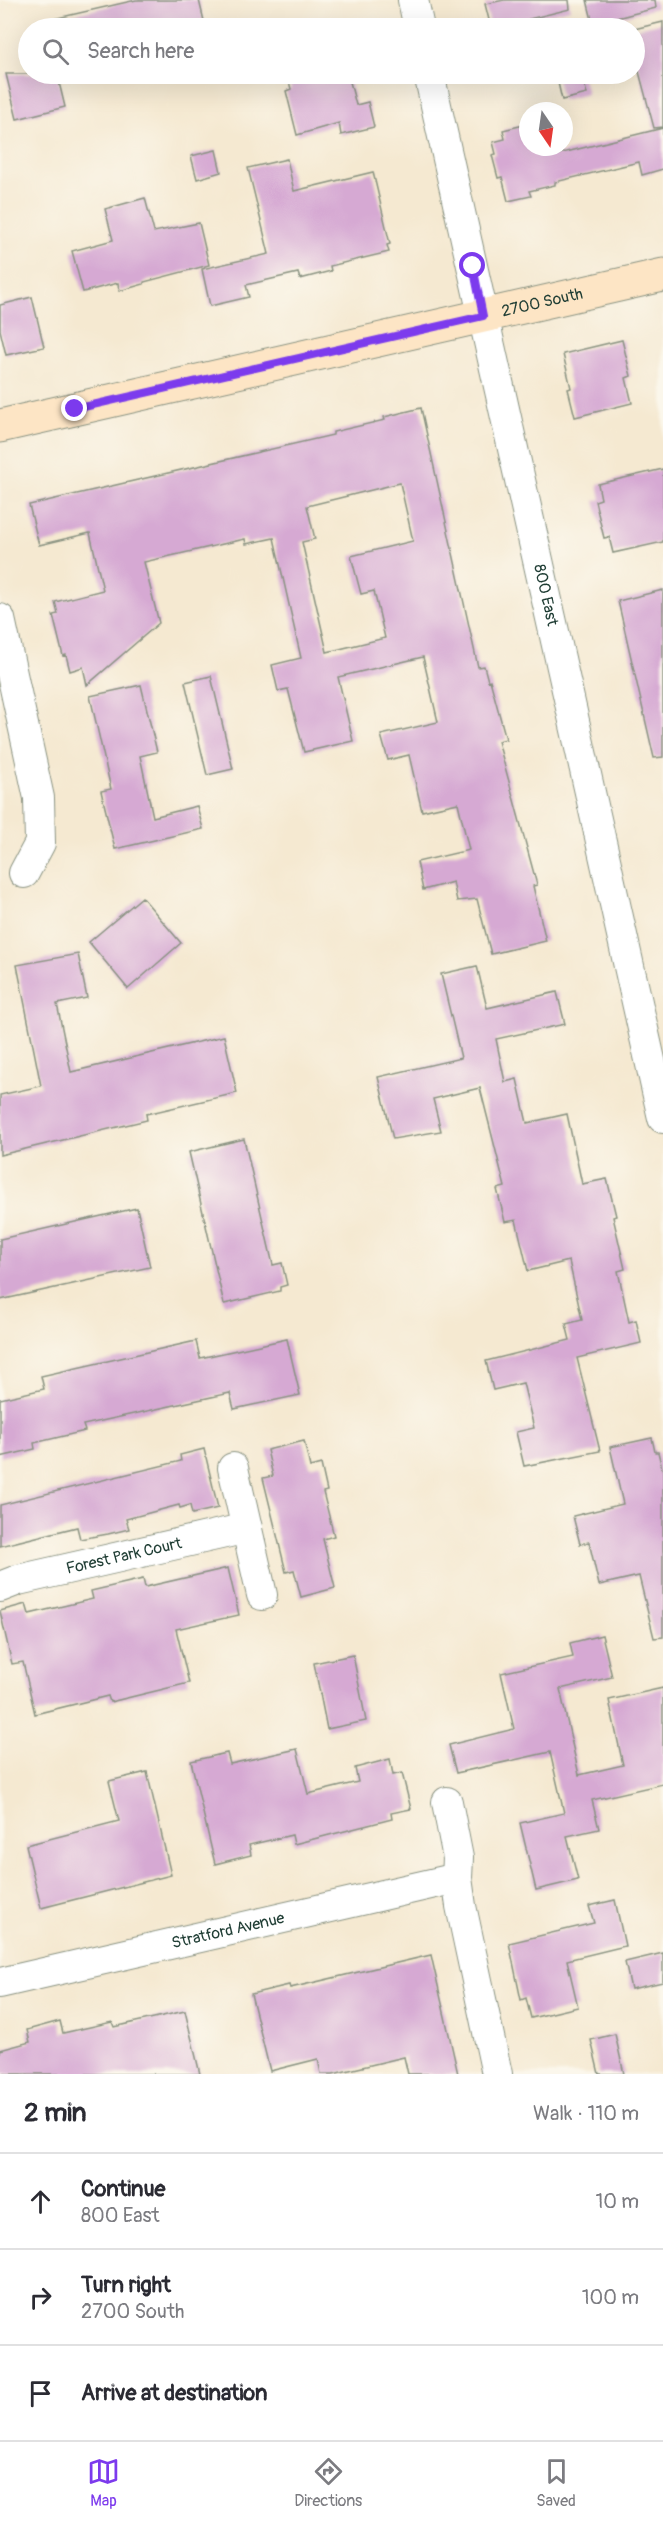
<!DOCTYPE html>
<meta charset="utf-8">
<style>
:root{--surface:#fff;--page:#f7f7f7;--text:#2b2b33;--muted:#7c7c81;--line:#e1e1e2;--accent:#7c3aed}
body{margin:0;font-family:Pangolin,sans-serif;background:var(--page);color:var(--text)}
.compass{position:absolute;left:519px;top:102px;width:54px;height:54px;border-radius:50%;background:var(--surface);box-shadow:0 6px 24px #0002;rotate:167deg}
.stop{position:absolute;width:18px;height:18px;margin:-14px;border:4px solid #7c3aed;border-radius:50%;background:#fff}
.stop.end{background:#7c3aed;border-color:#fff;box-shadow:0 2px 6px #0008}
.list{margin:0;padding:0;list-style:none}
h2{display:flex;justify-content:space-between;align-items:center;height:78px;margin:0;padding:0 24px;font-size:26px}
h2 small{font-size:20px;font-weight:400;color:var(--muted)}
.list li{display:grid;grid-template-columns:39px 1fr auto;gap:18px;align-items:center;box-sizing:border-box;height:96px;padding:0 24px;border-top:2px solid var(--line)}
.list b{display:block;font-size:22px;white-space:nowrap}
.list p{margin:0;font-size:20px;white-space:nowrap;color:var(--muted)}
.list em{font-size:20px;font-style:normal;color:var(--muted)}
.icon{flex:none;width:33px;height:33px;fill:none;stroke:currentColor;stroke-width:2;stroke-linecap:round;stroke-linejoin:round}
.map{position:relative;flex:none;width:663px;height:2074px;overflow:hidden}
.search{position:absolute;background:var(--surface);box-shadow:0 6px 24px #0002;left:18px;right:18px;top:18px;height:66px;display:flex;align-items:center;gap:15px;box-sizing:border-box;padding:0 21px;border-radius:33px;color:var(--muted);font-size:22px}
.sheet{height:366px;background:var(--surface)}
nav{display:flex;justify-content:space-around;align-items:center;box-sizing:border-box;height:84px;border-top:2px solid var(--line);background:var(--surface);font-size:16px;color:var(--muted)}
nav a{display:grid;justify-items:center;gap:3px}
nav .on{color:var(--accent)}
.map>svg:first-child{display:block}
.building{fill:#d6a9d3;fill-rule:evenodd}
.lines{fill:none;stroke-linecap:round;stroke-linejoin:round}
.street-casing{stroke:#8a9382;stroke-width:32}
.secondary-casing{stroke:#8a9382;stroke-width:35}
.street{stroke:#fff;stroke-width:30}
.secondary{stroke:#fde5c5;stroke-width:33}
.route{stroke:#7c3aed;stroke-width:8}
.labels{text-anchor:middle;dominant-baseline:central;stroke-width:5;stroke-linejoin:round;paint-order:stroke}
.street-label{font-size:16px;fill:#1f3d34;stroke:#fbf7ec}
</style>
<div class="map">
<svg width="663" height="2074" viewBox="0 0 663 2074">
<rect width="100%" height="100%" fill="#fbf7ec"/>
<filter id="ink" filterUnits="userSpaceOnUse"><feTurbulence type="fractalNoise" baseFrequency=".0167" numOctaves="2"/><feDisplacementMap in="SourceGraphic" scale="12" xChannelSelector="R" yChannelSelector="G"/><feConvolveMatrix kernelMatrix="1 2 1 2 8 2 1 2 1" color-interpolation-filters="sRGB"/></filter>
<filter id="wash" filterUnits="userSpaceOnUse"><feTurbulence type="fractalNoise" baseFrequency=".008" numOctaves="4" result="noise"/><feDisplacementMap in="SourceGraphic" scale="24" xChannelSelector="R" yChannelSelector="G"/><feGaussianBlur stdDeviation="1.35" result="paint"/><feColorMatrix in="noise" values="0 0 0 0 0 0 0 0 0 0 0 0 0 0 0 0 0 1.4 0 .05"/><feComposite in="paint" operator="in"/></filter>
<g filter="url(#wash)">
<rect width="100%" height="100%" fill="#f5e9d1"/>
<g id="blocks">
<path class="building" d="M136 0H199L205 25 191 28H54L53 19Z
M504 0H569L570 9 529 19 531 28H491L485 4Z
M587 0H655L656 8 593 24Z
M663 22V127L654 128 634 53V29Z
M6 74H57L65 107 17 119Z
M287 74H348L356 105 368 102 374 127 341 135 339 123 297 135 286 91 291 89Z
M556 74H582L587 94 562 100Z
M528 124V147H552L554 155 663 128V169L642 175 639 162 555 182V185L529 191 531 196 508 201 502 177 498 178 492 155 496 154 493 142 505 139 503 130Z
M216 150 221 172 197 179 191 156Z
M287 159 294 191 373 172 390 244 387 245 389 252 330 266 331 271 300 279 298 273 246 285 249 297 210 306 202 269 269 254 248 168Z
M145 198 154 232 199 223 209 265 144 282V284L119 291 118 283 83 292 72 251 113 240 105 209Z
M32 297 44 347 6 355 0 330V305Z
M622 340 631 376 626 378 632 403 575 417 568 389 571 388 563 354Z
M421 408 478 667 484 666 488 681 490 680 506 739 498 741 537 885 533 886 546 941 491 954 477 899 457 901 453 882 423 890 417 862 469 850 458 803 422 811 409 755 388 760 381 735 438 722 423 657 338 677 353 741 304 752 288 689 278 691 272 665 301 658 274 538 246 544 245 539 144 562 159 623 87 685 83 667 70 671 66 655 63 656 53 615 58 614 55 602 103 590 90 533 39 545 29 505 333 435V432L385 420 384 417ZM400 483 413 541 351 556 361 594 374 591 385 638 327 652 302 542 315 539 307 506Z
M663 469V542L613 553 609 537 604 538 595 501 601 499 598 484Z
M663 590V757L654 758 618 601Z
M211 676 233 769 207 775 185 682Z
M141 685 157 752 140 756 153 817 197 806 203 829 115 849 101 791 111 789 90 696Z
M142 897 181 943 128 989 89 942Z
M78 954 87 998 57 1004 71 1072 224 1036 237 1093 146 1114 147 1120 0 1155V1095L41 1086 17 965Z
M477 966 487 1008 557 992 565 1024 496 1039 505 1082 517 1079 527 1123 567 1114 582 1184 607 1179 616 1216 613 1217 625 1269 618 1271 629 1322 636 1320 641 1343 577 1358 600 1451 524 1466 516 1432 534 1428 523 1383 493 1390 486 1361 570 1340 566 1324 582 1320 569 1261 528 1271 516 1220 505 1222 497 1189 505 1187 480 1088 433 1099 441 1131 393 1139 378 1077 461 1058 441 974Z
M244 1139 273 1265 282 1263 287 1285 280 1287V1291L224 1304 189 1152Z
M137 1208 150 1267 0 1300V1239Z
M287 1339 300 1395 234 1409 230 1393 83 1425 85 1431 34 1443 35 1449 0 1457V1399L44 1389 41 1376 196 1341 200 1358Z
M652 1438 655 1452H658L663 1472V1637L654 1638 639 1576 599 1585 589 1542 580 1544 573 1516 623 1504 610 1447Z
M304 1441 310 1467 321 1464 327 1491 323 1492 334 1536 323 1539 335 1588 301 1597 294 1570 286 1572 263 1478 273 1476 267 1450Z
M204 1449 218 1508 192 1514 190 1505 180 1508 179 1505 126 1519 129 1529 108 1534 80 1539 77 1527 0 1546V1505L181 1461 180 1455Z
M228 1568 239 1615 176 1629 189 1683 110 1702 108 1696 35 1714 23 1662 12 1664 0 1611 26 1604 29 1614 93 1599 91 1591 143 1579 145 1587Z
M602 1635 612 1677 560 1689 579 1775 623 1765 609 1700 663 1688V1784L592 1800 599 1829 567 1836 578 1880 536 1890 520 1823 564 1813 550 1752 456 1773 449 1745 514 1729 501 1673 573 1657 570 1643Z
M353 1655 366 1721 327 1729 314 1663Z
M297 1749 308 1794 358 1782 355 1768 390 1759 393 1775 402 1773 411 1809 391 1813 392 1819 294 1844 292 1835 249 1845 251 1855 215 1864 191 1761 227 1753 230 1764Z
M147 1772 171 1875 41 1908 26 1845 119 1821 109 1781Z
M615 1900 625 1946 567 1960 578 2007 531 2018 526 1998 521 2000 509 1943 594 1923 589 1906Z
M663 1953V1982L631 1989 625 1962Z
M431 1955 458 2074H408L404 2057 333 2074H321L318 2059 270 2071 251 1994 289 1985 290 1988Z
M185 2011 200 2074H0V2050L30 2042 27 2030 60 2021 63 2033 112 2022 114 2027Z
M615 2034 624 2074H599L591 2040Z"/>
</g>
</g>
<g filter="url(#ink)">
<use href="#blocks" fill-opacity="0" stroke="#8a9382" stroke-width="1.5"/>
<g class="lines">
<g class="street-casing">
<g id="street">
<path d="M413 0 419 28"/>
<path id="s1" d="M429 74 663 1118"/>
<path d="M0 619 39 798 40 843 24 873"/>
<path d="M233 1468 262 1595"/>
<path id="s2" d="M0 1587 18 1580 247 1528"/>
<path d="M447 1802 458 1858 457 1878 461 1906 497 2074"/>
<path id="s3" d="M0 1983 457 1878"/>
</g>
</g>
<g class="secondary-casing">
<g id="secondary">
<path id="s4" d="M0 426 663 275"/>
</g>
</g>
<use href="#street" class="street"/>
<use href="#secondary" class="secondary"/>
</g>
</g>
<g class="lines" filter="url(#ink)">
<path class="route" d="M75 409 483 316 473 266"/>
</g>
<g class="labels">
<g class="street-label">
<text stroke="none"><textPath href="#s4" startOffset="556">2700 South</textPath></text>
<text stroke="none"><textPath href="#s1" startOffset="534">800 East</textPath></text>
<text stroke="none"><textPath href="#s2" startOffset="128">Forest Park Court</textPath></text>
<text stroke="none"><textPath href="#s3" startOffset="234">Stratford Avenue</textPath></text>
</g>
</g>
</svg>
<svg class="compass" viewBox="-18 -18 36 36"><path d="M0-13l5 13h-10z" fill="#e53935"/><path d="M0 13l5-13h-10z" fill="#7c7c81"/></svg>
<div class="stop" style="left:473px;top:266px"></div>
<div class="stop end" style="left:75px;top:409px"></div>
<div class="search"><svg class="icon" aria-label="search" viewBox="0 0 24 24"><circle cx="10" cy="10" r="6"/><path d="M15 15l6 6"/></svg>Search here</div>
</div>
<section class="sheet">
<h2>2 min<small>Walk · 110 m</small></h2>
<ul class="list">
<li><svg class="icon" aria-label="ahead" viewBox="0 0 24 24"><path d="M12 20V5M6 11l6-6 6 6"/></svg><div><b>Continue</b><p>800 East</p></div><em>10 m</em></li>
<li><svg class="icon" aria-label="right" viewBox="0 0 24 24"><path d="M7 20v-9h11M14 6l5 5-5 5"/></svg><div><b>Turn right</b><p>2700 South</p></div><em>100 m</em></li>
<li><svg class="icon" aria-label="arrive" viewBox="0 0 24 24"><path d="M6 21V4h12l-3 4 3 4H6"/></svg><div><b>Arrive at destination</b></div></li>
</ul>
</section>
<nav>
<a class="on"><svg class="icon" aria-label="map" viewBox="0 0 24 24"><path d="M3 6l6-2 6 2 6-2v14l-6 2-6-2-6 2zM9 4v14M15 6v14"/></svg>Map</a>
<a><svg class="icon" aria-label="directions" viewBox="0 0 24 24"><path d="M12 3l9 9-9 9-9-9zM9 14v-3h6M13 9l2 2-2 2"/></svg>Directions</a>
<a><svg class="icon" aria-label="saved" viewBox="0 0 24 24"><path d="M7 4h10v16l-5-4-5 4z"/></svg>Saved</a>
</nav>
